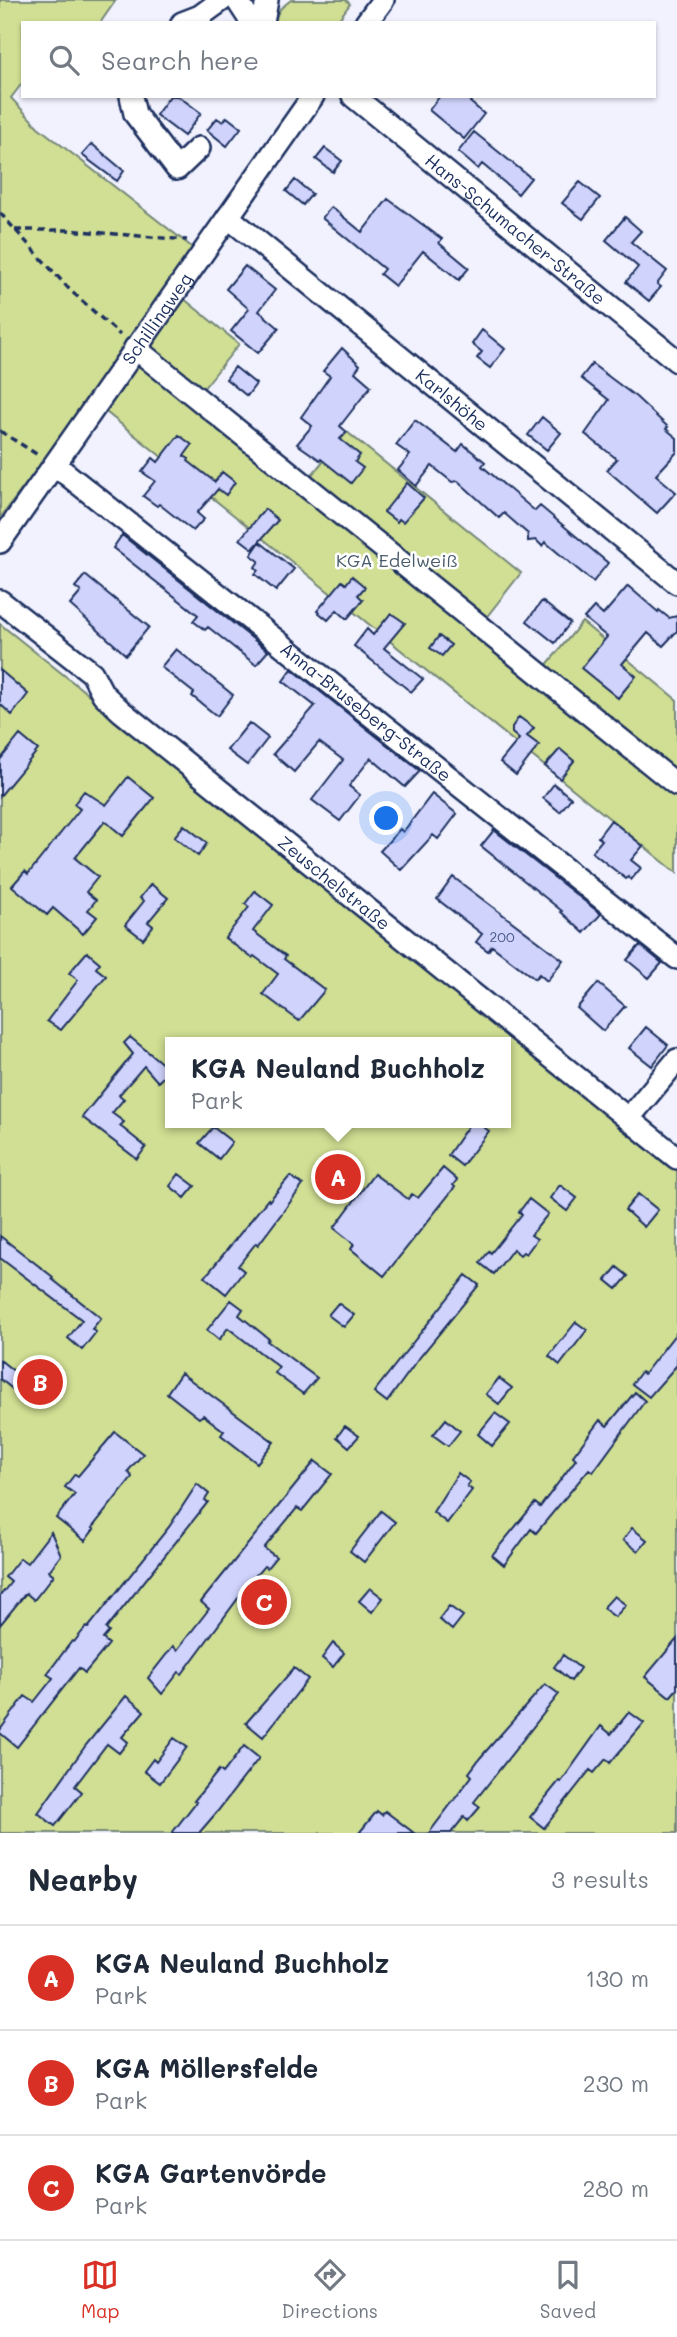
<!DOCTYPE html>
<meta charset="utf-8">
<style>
:root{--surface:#fff;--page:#f2f2f3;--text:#1f2937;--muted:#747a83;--line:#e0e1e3;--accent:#d93025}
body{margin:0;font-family:Mali,sans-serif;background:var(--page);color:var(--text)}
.you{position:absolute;left:387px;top:819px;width:24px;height:24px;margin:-18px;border:5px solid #fff;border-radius:50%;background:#1a73e8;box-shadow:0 0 0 10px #1a73e833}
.badge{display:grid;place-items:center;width:46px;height:46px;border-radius:50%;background:var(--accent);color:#fff;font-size:23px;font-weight:700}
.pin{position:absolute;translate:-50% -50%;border:4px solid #fff;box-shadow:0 2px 7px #0006}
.popup{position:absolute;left:165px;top:1037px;width:346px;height:91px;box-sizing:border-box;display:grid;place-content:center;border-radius:0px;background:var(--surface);filter:drop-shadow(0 2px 5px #0005);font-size:23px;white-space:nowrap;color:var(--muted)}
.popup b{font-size:26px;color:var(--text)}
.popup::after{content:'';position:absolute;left:50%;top:100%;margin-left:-14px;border:14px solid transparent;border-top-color:var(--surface)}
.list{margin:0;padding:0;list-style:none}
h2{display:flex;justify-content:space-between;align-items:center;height:91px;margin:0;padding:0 28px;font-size:30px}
h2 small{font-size:23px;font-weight:400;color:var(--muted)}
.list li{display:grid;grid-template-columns:46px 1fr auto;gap:21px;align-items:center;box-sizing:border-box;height:105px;padding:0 28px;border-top:2px solid var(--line)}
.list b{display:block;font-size:26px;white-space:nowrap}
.list p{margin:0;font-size:23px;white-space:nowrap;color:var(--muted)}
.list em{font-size:23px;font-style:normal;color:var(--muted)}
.icon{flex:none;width:38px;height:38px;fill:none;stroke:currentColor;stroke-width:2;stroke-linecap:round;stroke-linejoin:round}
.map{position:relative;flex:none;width:677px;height:1833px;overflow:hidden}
.search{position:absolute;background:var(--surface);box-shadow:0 2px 5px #0004;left:21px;right:21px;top:21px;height:77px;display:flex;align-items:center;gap:18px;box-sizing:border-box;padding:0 24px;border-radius:0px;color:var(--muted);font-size:26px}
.sheet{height:406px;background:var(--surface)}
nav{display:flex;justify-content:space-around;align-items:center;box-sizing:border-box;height:98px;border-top:2px solid var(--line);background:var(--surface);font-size:19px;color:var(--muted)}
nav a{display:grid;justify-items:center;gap:4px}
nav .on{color:var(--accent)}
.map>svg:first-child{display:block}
.green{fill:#d0df93;stroke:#768778;stroke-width:2;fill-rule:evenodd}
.building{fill:#d0d3fc;stroke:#1b2f5e;stroke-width:2}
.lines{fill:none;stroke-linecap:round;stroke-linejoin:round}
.minor-casing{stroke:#1b2f5e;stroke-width:26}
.path{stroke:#1b2f5e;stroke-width:3.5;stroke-dasharray:7 5;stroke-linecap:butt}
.minor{stroke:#fff;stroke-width:21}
.labels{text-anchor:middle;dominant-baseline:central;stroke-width:5;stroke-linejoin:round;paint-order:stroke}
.number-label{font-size:14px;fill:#485886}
.street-label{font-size:18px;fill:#1b2f5e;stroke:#fff}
.park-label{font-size:18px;fill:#485b6b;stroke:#fff}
</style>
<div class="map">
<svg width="677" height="1833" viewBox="0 0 677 1833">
<rect width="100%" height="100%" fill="#f1f2fe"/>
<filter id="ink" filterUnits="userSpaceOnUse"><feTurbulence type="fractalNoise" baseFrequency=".0143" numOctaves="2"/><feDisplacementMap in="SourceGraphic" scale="14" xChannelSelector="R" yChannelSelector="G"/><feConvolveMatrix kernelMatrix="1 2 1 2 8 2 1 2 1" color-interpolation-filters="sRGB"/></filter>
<g filter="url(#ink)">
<path class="green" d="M0 0H116L100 23H23V82L11 98 38 127 193 248 48 455 0 518Z
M291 0H346L350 4 336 23H272L281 8Z
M183 298 239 344 203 389 310 477 347 432 521 573 485 619 545 667 582 622 677 700V873L106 412Z
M0 624 677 1164V1833H0ZM170 1042H506V1123H170Z"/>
<path class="building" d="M170 96H178L201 113 184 136 156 115Z
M440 96H475L470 102 484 114 464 139 429 110Z
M227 117 241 128 227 146 207 130 217 118 223 122Z
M474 132 531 178 518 194 482 164 478 169 458 152Z
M92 144 124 171 117 181 82 155Z
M325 148 342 161 333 172 316 159Z
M295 180 312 194 303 205 286 191Z
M580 182 600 198 583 219 562 203Z
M388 199 442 239 439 243 469 268 459 280 423 251 395 286 380 274 384 269 322 218 331 207 362 232Z
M625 217 641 231 631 242 667 271 657 284 661 287 649 301 626 282 638 267 606 240Z
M245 266 275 290 259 311 279 328 258 353 231 331 249 309 226 289Z
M482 330 505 349 490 368 477 358 482 352 472 344Z
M342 348 360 365 355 372 371 386 340 426 347 432 340 439 360 455 355 462 363 468 351 483 321 459 320 460 297 444 312 426 301 417 330 376 323 371Z
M592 364 636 397 668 427 666 429 677 438V452L656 475 676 492 657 513 607 470 617 459 585 434 609 400 581 378Z
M235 367 256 384 247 396 226 379Z
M542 417 561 433 547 450 528 435Z
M415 420 457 452 463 444 485 462 482 466 535 511 540 506 608 563 593 582 545 542 542 546 536 540 528 541V534L504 513 499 518 458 481 452 482 432 466 416 486 398 470 410 455 396 445Z
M179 435 192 445 184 456 189 459 188 461 215 482 222 472 235 482 226 495 218 489 197 513 204 519 193 531 159 504 157 506 143 496 155 481 142 472 153 458 158 462Z
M407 483 424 498 403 522 399 519 397 522 384 512Z
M265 509 278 520 253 549 240 539Z
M122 535 268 651 256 665 208 627 205 630 193 621 198 615 113 548Z
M260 542 294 569 276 591 255 574 258 570 255 567 259 561 251 555Z
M85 575 149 627 126 655 70 605 81 592 75 587Z
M352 576 365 587 358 595 363 600 347 619 337 610 328 620 317 611 342 581 346 584Z
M628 586 658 612 659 610 669 618 677 616V631L663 646 648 633 622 664 636 676 618 698 581 668 607 637 584 618 594 607 603 615Z
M542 601 570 623 555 643 527 621Z
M391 613 405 623 384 648 423 679 411 692 354 646 367 629 373 635Z
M439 636 451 645 442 656 430 648Z
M176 649 233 695 217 716 192 696 194 693 161 667Z
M292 669 420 771 405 787 371 758 349 786 360 795 340 821 312 800 343 760 319 742 294 772 273 754 315 706 283 681Z
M0 670 28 694 12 715 0 704Z
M519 717 534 728 527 736 539 745 516 775 500 762 519 739 512 733V727Z
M249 723 268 738 247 765 227 750Z
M20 735 38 750 0 796V760Z
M560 749 574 761 560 779 545 766Z
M128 777 154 798 123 836 105 821 75 858 98 877 86 892 96 900 88 910 97 917 83 934 53 908 47 915 12 886 25 871 28 874 80 809 74 804 84 791 106 805Z
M554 784 571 798 560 812 543 798Z
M432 794 457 814 438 839 433 835 401 870 380 851 400 829 403 832Z
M611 820 643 846 631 860 641 868 631 880 628 877 626 879 592 852 602 840 598 837Z
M184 825 207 843 198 856 174 837Z
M494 830 601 914 584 933 561 912 562 911 481 846Z
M453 877 563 960 547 981 539 974 535 979 492 946 488 951 476 942 482 934 437 899Z
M151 884 168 898 148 922 153 926 143 939 125 925 144 901 140 898Z
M255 891 273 905 253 931 286 956 284 959 325 990 299 1021 263 994 278 974 254 956 252 958 225 938 249 907 245 904Z
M640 945 662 963 649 978 627 960Z
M87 952 100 963 96 968 106 976 61 1030 47 1021 78 980 69 973Z
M598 983 625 1006 603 1031 577 1008Z
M646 1027 668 1045 652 1066 629 1048Z
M130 1037 170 1070 158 1082 144 1066 119 1095 124 1099 112 1113 124 1122 120 1126 146 1147 137 1159 82 1117 133 1054 124 1043Z
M470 1123H478L489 1131 462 1166 448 1155Z
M213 1127 232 1142 219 1159 199 1143Z
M443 1168 457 1180 453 1185 455 1187 384 1276 351 1249 354 1244 334 1228 374 1174 408 1199 412 1194 418 1198Z
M179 1174 195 1186 185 1198 170 1186Z
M290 1176 303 1185 258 1245 256 1243 238 1266 244 1271 226 1294 205 1277 268 1199 269 1201Z
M560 1185 577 1198 567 1211 550 1198Z
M638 1194 658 1210 644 1227 625 1210Z
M529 1199 548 1214 531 1235 537 1239 526 1254 523 1252 520 1255 513 1249 494 1274 480 1263 489 1251 491 1253 522 1214 519 1212Z
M0 1236 53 1277 52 1279 101 1318 92 1329 96 1332 82 1350 68 1338 82 1320 0 1258Z
M617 1267 628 1276 617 1289 606 1280Z
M466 1275 479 1285 420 1357 387 1402 374 1392Z
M231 1300 243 1309 239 1315 269 1339 267 1341 317 1378 303 1394 275 1373 279 1367 228 1328 219 1340 207 1330Z
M338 1303 354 1315 344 1327 328 1315Z
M576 1322 587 1330 560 1365 549 1356Z
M677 1332V1365L649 1397 632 1384 641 1372 644 1374Z
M0 1360 30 1384 32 1382 45 1392 34 1406 0 1379Z
M181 1373 274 1442 257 1463 221 1435 224 1431 203 1415 199 1418 167 1393Z
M499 1378 512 1388 499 1404 486 1394Z
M635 1392 645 1401 593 1472 589 1469 536 1533 531 1529 504 1565 492 1555 535 1503 540 1507 576 1459 573 1456 600 1420 607 1426Z
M495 1413 510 1424 492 1446 478 1434Z
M446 1419 460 1431 448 1446 433 1435Z
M345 1426 359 1436 349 1447 337 1437Z
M115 1432 143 1454 128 1471 132 1477 92 1528 94 1529 85 1541 56 1518 75 1494 65 1487 75 1474 78 1476Z
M315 1461 332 1474 302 1511 297 1508 264 1548 276 1557 267 1568 264 1566 251 1581 182 1674 179 1672 162 1694 148 1678 173 1646 177 1650 209 1609 201 1602Z
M458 1473 470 1482 467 1486 472 1490 447 1523 433 1512Z
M197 1484 209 1494 205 1500 208 1502 106 1629 109 1632 103 1639 109 1644 85 1673 79 1668 17 1747 0 1733V1730L25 1696 34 1702 53 1678 47 1674 72 1641 74 1642 86 1627 88 1628 169 1527Z
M381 1511 395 1522 364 1562 350 1551Z
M632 1528 647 1540 638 1551 623 1540Z
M51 1532 61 1555 49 1571 54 1575 34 1600 26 1593 0 1625V1596L11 1582 5 1577 20 1558 27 1563Z
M370 1588 383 1598 372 1612 359 1601Z
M614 1596 626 1605 615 1617 603 1608Z
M449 1606 463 1616 452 1630 439 1619Z
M677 1639V1689L670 1697 645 1677Z
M333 1643 344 1653 333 1667 322 1658Z
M563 1655 580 1668 571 1681 554 1667Z
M294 1668 308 1679 263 1737 246 1723Z
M545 1684 559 1694 474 1802 480 1807 468 1821 464 1817 451 1833H429L472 1776 469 1773 480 1758Z
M126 1696 144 1711 122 1737 128 1742 119 1753 107 1744 75 1786 82 1792 55 1826 38 1813 86 1745Z
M629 1712 644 1723 610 1763 606 1759 594 1773 590 1770 544 1828 530 1817 559 1781 561 1782 601 1726 611 1734Z
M174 1738 187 1747 160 1783 144 1771 153 1759 156 1762Z
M244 1746 259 1758 217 1812 199 1833H172L196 1802 194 1801 219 1770 223 1773Z
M377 1811 382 1815 385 1811 414 1833H359Z"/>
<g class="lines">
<g class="minor-casing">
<g id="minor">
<path d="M237 0 252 23"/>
<path d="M182 23 200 16 222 0"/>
<path d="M263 23 267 0"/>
<path d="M366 23 383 0"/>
<path d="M131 96 135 114 177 169 199 148"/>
<path id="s1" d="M353 96 677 361"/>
<path id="s2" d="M228 217 677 583"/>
<path d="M135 348 677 785"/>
<path id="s3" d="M55 465 677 958"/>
<path id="s4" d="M0 542 313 96"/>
<path id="s5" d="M0 601 92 673 103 694 121 711 677 1158"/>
<path d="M628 1119 677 1060"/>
</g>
</g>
<path class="path" d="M0 213 70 290 120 335
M15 230H68L187 240
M0 431 38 455"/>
<use href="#minor" class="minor"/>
</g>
</g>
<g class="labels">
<g class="number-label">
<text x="502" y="936">200</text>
</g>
<g class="street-label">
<text stroke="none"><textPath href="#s1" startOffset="210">Hans-Schumacher-Straße</textPath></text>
<text stroke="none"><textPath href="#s4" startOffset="273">Schillingweg</textPath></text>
<text stroke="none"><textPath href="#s2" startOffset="289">Karlshöhe</textPath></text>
<text stroke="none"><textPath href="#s3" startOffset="397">Anna-Bruseberg-Straße</textPath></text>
<text stroke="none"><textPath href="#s5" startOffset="439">Zeuschelstraße</textPath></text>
</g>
<g class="park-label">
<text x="397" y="560">KGA Edelweiß</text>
</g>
</g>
</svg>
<div class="you"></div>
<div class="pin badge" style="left:338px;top:1177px">A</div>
<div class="popup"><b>KGA Neuland Buchholz</b>Park</div>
<div class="pin badge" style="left:40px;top:1382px">B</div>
<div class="pin badge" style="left:264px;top:1602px">C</div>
<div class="search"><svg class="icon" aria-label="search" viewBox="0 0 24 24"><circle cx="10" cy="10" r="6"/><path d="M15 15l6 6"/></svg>Search here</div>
</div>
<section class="sheet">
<h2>Nearby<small>3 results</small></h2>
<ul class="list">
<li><span class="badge">A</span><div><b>KGA Neuland Buchholz</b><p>Park</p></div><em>130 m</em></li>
<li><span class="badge">B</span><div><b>KGA Möllersfelde</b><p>Park</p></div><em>230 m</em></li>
<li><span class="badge">C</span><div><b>KGA Gartenvörde</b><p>Park</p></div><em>280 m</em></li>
</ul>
</section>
<nav>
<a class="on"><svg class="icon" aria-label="map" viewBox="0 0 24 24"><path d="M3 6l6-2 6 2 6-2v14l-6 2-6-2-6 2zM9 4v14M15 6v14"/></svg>Map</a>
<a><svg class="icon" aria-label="directions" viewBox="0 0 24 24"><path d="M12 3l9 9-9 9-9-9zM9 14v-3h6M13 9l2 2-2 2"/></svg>Directions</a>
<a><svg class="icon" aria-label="saved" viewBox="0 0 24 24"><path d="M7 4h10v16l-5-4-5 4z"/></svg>Saved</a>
</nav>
